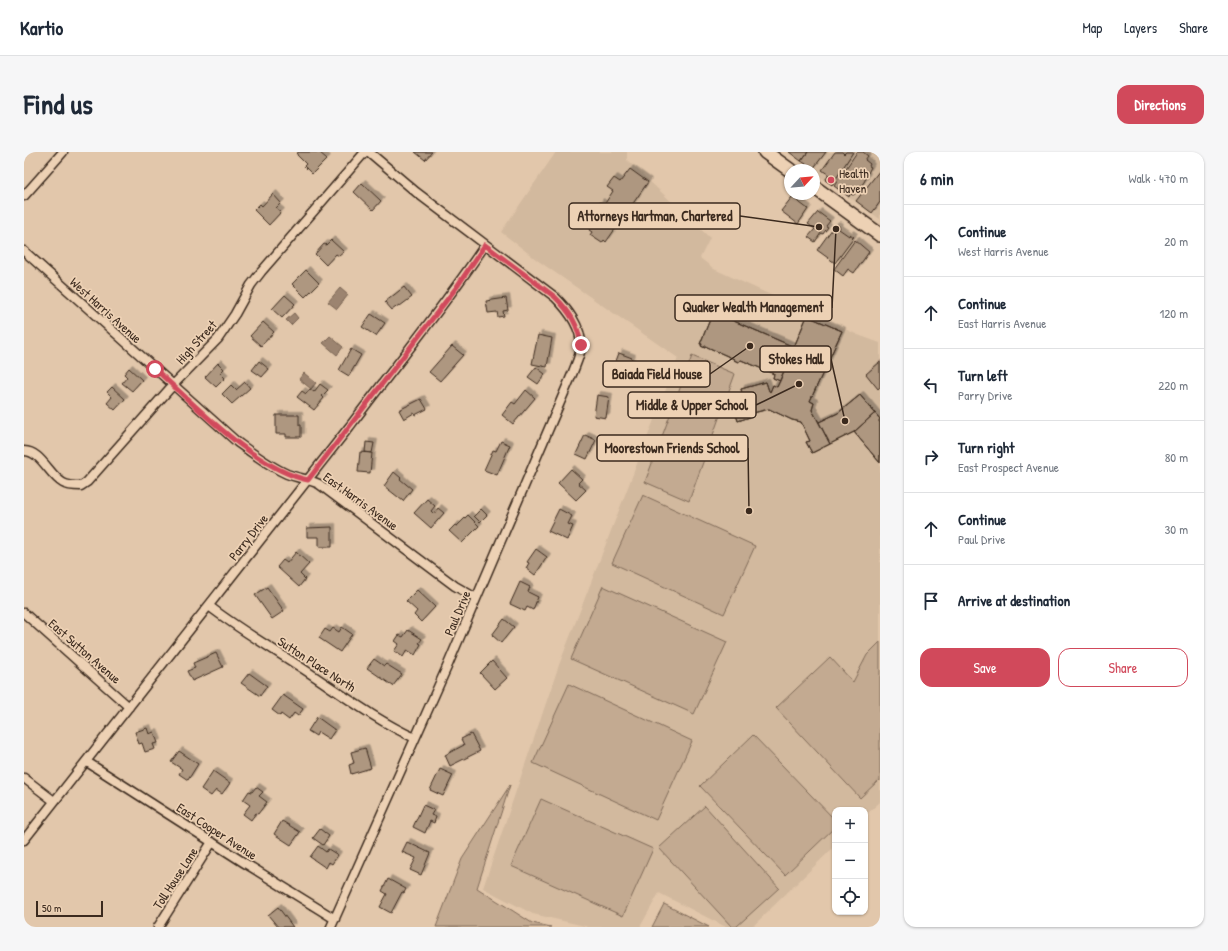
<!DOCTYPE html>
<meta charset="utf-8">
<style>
:root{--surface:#fff;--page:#f6f6f7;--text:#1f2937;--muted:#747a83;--line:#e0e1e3;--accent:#d1495b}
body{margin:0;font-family:"Patrick Hand",sans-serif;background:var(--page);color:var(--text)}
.controls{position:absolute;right:12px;bottom:12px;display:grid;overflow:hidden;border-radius:8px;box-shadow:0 1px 3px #0004}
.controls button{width:36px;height:36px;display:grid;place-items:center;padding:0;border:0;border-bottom:1px solid var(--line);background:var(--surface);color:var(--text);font:20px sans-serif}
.compass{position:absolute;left:760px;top:12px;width:36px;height:36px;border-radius:50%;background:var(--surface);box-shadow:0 1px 3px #0004;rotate:64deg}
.scale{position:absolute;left:12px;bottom:10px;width:67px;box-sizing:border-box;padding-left:4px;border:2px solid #3b2a1e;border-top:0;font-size:11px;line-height:14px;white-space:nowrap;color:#3b2a1e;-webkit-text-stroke:3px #edd1b4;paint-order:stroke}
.stop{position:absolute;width:12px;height:12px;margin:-9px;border:3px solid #d1495b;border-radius:50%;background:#fff}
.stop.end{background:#d1495b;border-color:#fff;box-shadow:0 1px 4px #0008}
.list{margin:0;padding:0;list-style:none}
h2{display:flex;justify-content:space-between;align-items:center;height:52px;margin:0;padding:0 16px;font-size:17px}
h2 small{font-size:13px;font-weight:400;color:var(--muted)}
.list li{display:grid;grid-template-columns:26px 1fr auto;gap:12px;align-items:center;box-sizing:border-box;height:72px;padding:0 16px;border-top:1px solid var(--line)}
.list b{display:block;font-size:15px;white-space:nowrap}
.list p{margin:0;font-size:13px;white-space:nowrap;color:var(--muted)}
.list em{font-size:13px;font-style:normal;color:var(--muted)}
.actions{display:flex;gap:8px;padding:12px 16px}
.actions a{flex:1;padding:9px 0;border:1px solid var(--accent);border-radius:12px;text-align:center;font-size:14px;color:var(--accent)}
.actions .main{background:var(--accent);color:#fff}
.icon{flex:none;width:22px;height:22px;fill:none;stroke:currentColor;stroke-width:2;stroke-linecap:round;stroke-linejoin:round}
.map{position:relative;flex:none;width:856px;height:775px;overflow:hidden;border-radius:12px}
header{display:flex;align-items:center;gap:24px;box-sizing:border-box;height:56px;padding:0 20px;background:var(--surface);border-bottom:1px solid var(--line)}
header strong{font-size:19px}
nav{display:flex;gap:22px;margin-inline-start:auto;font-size:14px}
.intro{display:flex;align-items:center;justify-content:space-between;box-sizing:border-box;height:96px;padding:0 24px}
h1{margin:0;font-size:28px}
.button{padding:10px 18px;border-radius:12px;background:var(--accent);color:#fff;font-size:14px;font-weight:700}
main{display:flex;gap:24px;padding:0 24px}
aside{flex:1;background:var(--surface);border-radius:12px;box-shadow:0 1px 3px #0004}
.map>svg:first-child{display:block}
.built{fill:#d2b99e}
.green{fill:#c3aa91;stroke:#7f6a58}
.water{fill:#9c846f;stroke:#75604f}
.building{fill:#ae9780;stroke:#3b2a1e;filter:url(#shadow)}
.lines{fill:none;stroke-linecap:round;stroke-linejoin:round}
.minor-casing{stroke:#3b2a1e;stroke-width:11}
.primary-casing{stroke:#3b2a1e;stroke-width:16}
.minor{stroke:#edd1b4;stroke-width:8}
.primary{stroke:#edd1b4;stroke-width:13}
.route{stroke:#d1495b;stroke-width:5}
.poi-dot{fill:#d1495b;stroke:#edd1b4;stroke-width:1.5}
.labels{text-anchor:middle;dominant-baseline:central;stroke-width:3.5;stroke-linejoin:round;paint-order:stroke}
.poi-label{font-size:13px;fill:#3b2a1e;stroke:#edd1b4;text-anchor:start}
.street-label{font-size:13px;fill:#3b2a1e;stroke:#edd1b4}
.leader{fill:none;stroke:#3b2a1e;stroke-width:1.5}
.callout-dot{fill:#3b2a1e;stroke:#edd1b4;stroke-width:1.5}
.callout{fill:#edd1b4;stroke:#3b2a1e;stroke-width:1.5}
.callout-label{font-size:14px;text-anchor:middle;font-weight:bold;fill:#3b2a1e}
</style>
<header>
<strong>Kartio</strong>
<nav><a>Map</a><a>Layers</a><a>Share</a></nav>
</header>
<div class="intro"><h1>Find us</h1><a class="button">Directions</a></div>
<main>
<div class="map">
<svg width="856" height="775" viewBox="0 0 856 775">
<defs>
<filter id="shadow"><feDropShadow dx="3.5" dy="-3.5" stdDeviation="0" flood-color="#0004"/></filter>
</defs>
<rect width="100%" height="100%" fill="#e2c7ab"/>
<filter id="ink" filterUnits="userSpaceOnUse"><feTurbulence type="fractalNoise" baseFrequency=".025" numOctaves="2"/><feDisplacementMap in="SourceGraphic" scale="8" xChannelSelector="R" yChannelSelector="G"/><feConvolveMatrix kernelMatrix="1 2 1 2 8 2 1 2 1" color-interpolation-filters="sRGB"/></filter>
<g filter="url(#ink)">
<path class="built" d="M532 0H603V8L686 86 676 106 690 117 834 183 856 191V650L841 664V658H811V694L728 775H702L635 741 616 775H565L509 762 459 736 535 513 654 206 513 108 477 80Z
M765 0H856V67L790 20V18H787L781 14 782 12Z"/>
<path class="green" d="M668 204 711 222 665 349 621 330Z
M619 343 731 394 700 462 588 411Z
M579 434 703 490 670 562 547 507Z
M856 490V629L855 628 836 646 752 556 806 505 829 530 843 503Z
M545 532 668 589 632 668 509 611Z
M729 583 811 668V675L761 723 676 634Z
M486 633 453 736 508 771 527 775H412L438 707Z
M517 647 629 697 599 764 487 714Z
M681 654 755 736 712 775H708L635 696Z
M640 752 685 775H628Z"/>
<path class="water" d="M316 136 324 143 313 157 304 150Z
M270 161 274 166 267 173 262 168Z
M306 184 319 195 313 203 299 191Z
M280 221 292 231 287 237 275 227Z"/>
<path class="building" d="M274 0H295L303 7 288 22 280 14 282 12 273 3Z
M391 0H408L401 8Z
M765 0H784L777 9Z
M784 0H802L788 18 781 14 782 12 777 9Z
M811 0H818L820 2 822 0H829L808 33 801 28 805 23 798 18Z
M833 0H839L844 4 841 8 846 12 845 14 847 15 844 21H842L841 23 843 24 840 30 831 42 829 43 826 42 825 45 810 34Z
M606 17 624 30 582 90 580 88 578 91 566 83 568 80 565 78 574 65 569 61 576 50 580 53 589 39 583 35 590 26 596 30Z
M856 18V50L848 61 832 49Z
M338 31 357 49 349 58 330 40Z
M249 42 257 51 252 56 257 60 245 73 230 58 236 52 238 54Z
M768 45 784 57 774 72 757 59Z
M794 60 806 69 802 74 804 75 799 82 797 81 791 90 784 85 791 77 784 72Z
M811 73 812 74 813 73 816 75 815 77 825 84 826 82 830 85 828 86 829 87 811 111 793 98Z
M307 88 320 100 315 104 312 102 302 113 291 102 300 92 302 93Z
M831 88 845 100 830 121 824 117 819 124 810 117Z
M282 118 295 131 281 145 268 132Z
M380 135 388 145 376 154 375 153 368 158 361 150Z
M261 143 271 152 258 166 248 157Z
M482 146 484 158 479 159 480 164 474 165 473 160 464 161 462 149Z
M689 160 770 195 783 164 818 179 786 249 790 251 788 258 795 270 814 261 836 243 856 267 855 269 856 271V311L830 280 788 301 782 290 786 289 777 270 768 268 745 257 725 262 726 265 714 269 708 249 719 246 717 237 742 230 745 239 746 240 749 233 753 235 756 229 749 226 750 222 717 208 714 210 710 208V207L681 194V196L677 194 678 192H676Z
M689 160 770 195 756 229 749 226 750 222 717 208 714 210 710 208V207L681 194V196L677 194 678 192H676Z
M347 162 361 171 352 184 338 175Z
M783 164 818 179 786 249 790 251 788 258 806 292 788 301 782 290 786 289 777 270 768 268 745 257 725 262 726 265 714 269 708 249 719 246 717 237 742 230 745 239 746 240 749 233 753 235Z
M239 170 250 180 237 194 226 184Z
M514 183 528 186 523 215 508 212Z
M428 194 439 203 416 229 405 220Z
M327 197 337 203 325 224 315 218Z
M595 201 608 206 602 222 589 217Z
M235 209 245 217 238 225 228 218Z
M856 210V235L854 237 842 222Z
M194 211 200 217 196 221 201 226 192 235 181 225Z
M512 215 521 222 514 232 504 225Z
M105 216 118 228 108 239 98 231 103 225 100 222Z
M221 230 226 236 208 252 198 242 207 233 212 238Z
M296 232 304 238 298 244 300 246 290 258 273 245 278 239 282 242 286 237 290 240Z
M88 235 101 247 91 258 83 251 88 245 83 240Z
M502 238 511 246 489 272 478 263 488 250 491 252Z
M573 243 585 245 582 266 570 264Z
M836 243 851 261 830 280 806 292 795 270 814 261Z
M397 247 403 257 391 263 390 261 380 267 375 258Z
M851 261 856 267 855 269 856 271V311L830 280Z
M252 263H275V273H277V285H262V282H252Z
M561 283 572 288 563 307 552 302Z
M477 289 486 293 473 323 460 318 469 298 472 299Z
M342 290 350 291 348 301 341 300Z
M336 300 348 301 346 321 334 320Z
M547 317 558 327 554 331 562 338 552 348 534 331Z
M370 320 377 326 376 327 388 337 379 349 360 334Z
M403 347 411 354 407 359 410 362 414 356 420 361 407 376 390 361Z
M457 357 463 363 456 370 450 364Z
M535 357 548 364 544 372 549 374 543 388 524 379Z
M444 363 455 374 438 391 425 379 431 373 433 374Z
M308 375V395H295V385H283V376Z
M512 397 523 405 511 423 502 416 505 411 503 410Z
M272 400 285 412 276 422 281 427 275 435 253 415 259 408 263 411Z
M496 430 506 435 504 440 514 445 509 458 503 455 501 459 486 452Z
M243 435 260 459 248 467 231 443Z
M393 438 411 455 397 470 390 463 393 459 382 449Z
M480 467 490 475 477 491 468 483Z
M318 475 328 482 316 500 295 486 301 477 306 480 309 476 315 480Z
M384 478 398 487 395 491 397 492 391 503 383 498 379 505 370 499 375 492 371 489 375 483 379 485Z
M192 501 199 515 168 529 163 519 171 516 169 511Z
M350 507 360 514 362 512 378 522 369 534 343 516Z
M468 509 483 526 471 537 456 521Z
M225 521 243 534 236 544 217 531Z
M259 543 279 557 274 564 270 561 265 568 257 562 256 564 248 558Z
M293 565 311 578 305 587 294 580 292 584 284 579Z
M123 576 125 582 130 580 134 591 129 592 131 597 121 600 118 591 115 592 111 580Z
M447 582 456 599 426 614 421 603 440 593 437 587Z
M341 596 347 616 327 622 325 613 330 611 327 600Z
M155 599 174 612 164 628 155 622 158 617 147 610Z
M416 617 429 623 419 644 406 638Z
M189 619 206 631 198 642 192 638 187 644 177 637Z
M232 635 239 640 235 644 243 650 234 662 232 661 227 668 219 662 226 653 219 648 225 639 228 640Z
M399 653 410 658 407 663 412 665 410 671 406 669 401 681 389 675Z
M258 669 276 680 267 693 250 682Z
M296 677 305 684 299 693 289 686Z
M383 690 406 701 397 723 386 718 392 706 378 700Z
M294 694 302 700 304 697 314 703 308 712 305 710 302 716 286 705Z
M364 727 382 737 380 741 378 740 367 761 356 755 363 742 358 739Z
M254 755 269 775H254L244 763Z"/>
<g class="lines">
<g class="minor-casing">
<path id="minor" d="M0 44 39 0
M0 99 213 290C228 301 245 314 263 322 273 326 285 327 295 332L431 434 452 446
M0 299C17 299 25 323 39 331 44 334 51 334 57 334L63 330 149 233 194 187 211 162 227 133 237 120 341 0
M185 454C217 479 253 499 287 522 320 544 354 569 391 586
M0 461 105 555
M63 610 219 710 311 767
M0 626 30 649
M0 688 326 274C371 214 419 156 461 93
M134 775 188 690
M307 775 423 515 549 220C552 212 557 202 557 193 557 174 544 158 531 145L392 40 345 0"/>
</g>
<g class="primary-casing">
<path id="primary" d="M741 0 766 18
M790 35 856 83"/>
</g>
<use href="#minor" class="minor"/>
<use href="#primary" class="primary"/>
</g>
</g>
<g class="lines" filter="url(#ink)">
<path class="route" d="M131 217C171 253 231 317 284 328L432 136 461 93 531 145C546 160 554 172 557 193"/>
</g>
<circle class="poi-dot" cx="807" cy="28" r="4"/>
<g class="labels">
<g class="poi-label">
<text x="815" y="21">Health<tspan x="815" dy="15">Haven</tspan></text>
</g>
<g class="street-label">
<text transform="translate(82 158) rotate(42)">West Harris Avenue</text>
<text transform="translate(172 190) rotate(-48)">High Street</text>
<text transform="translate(337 349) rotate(36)">East Harris Avenue</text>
<text transform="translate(224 385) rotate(-52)">Parry Drive</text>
<text transform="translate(433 461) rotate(-67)">Paul Drive</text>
<text transform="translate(61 499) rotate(41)">East Sutton Avenue</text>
<text transform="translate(293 512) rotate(33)">Sutton Place North</text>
<text transform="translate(193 679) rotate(33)">East Cooper Avenue</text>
<text transform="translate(151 726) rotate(-57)">Toll House Lane</text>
</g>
</g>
<path class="leader" d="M795 75L716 64M812 77L808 156M821 269L807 207M726 194L686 222M775 232L732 253M725 359L724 296"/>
<g class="callout-dot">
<circle cx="795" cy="75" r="4"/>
<circle cx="812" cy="77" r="4"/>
<circle cx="821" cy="269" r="4"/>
<circle cx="726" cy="194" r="4"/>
<circle cx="775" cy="232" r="4"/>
<circle cx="725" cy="359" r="4"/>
</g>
<g class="callout">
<rect x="545" y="51" width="171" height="26" rx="4"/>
<rect x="651" y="143" width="157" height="26" rx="4"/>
<rect x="736" y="194" width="71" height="26" rx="4"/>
<rect x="579" y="209" width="107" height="26" rx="4"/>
<rect x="604" y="240" width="128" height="26" rx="4"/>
<rect x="573" y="283" width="151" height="26" rx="4"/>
</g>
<g class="callout-label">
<text x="631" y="69">Attorneys Hartman, Chartered</text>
<text x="729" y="160">Quaker Wealth Management</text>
<text x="772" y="212">Stokes Hall</text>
<text x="633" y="227">Baiada Field House</text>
<text x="668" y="258">Middle &amp; Upper School</text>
<text x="648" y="301">Moorestown Friends School</text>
</g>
</svg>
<div class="controls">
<button>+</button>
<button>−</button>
<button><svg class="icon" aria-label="locate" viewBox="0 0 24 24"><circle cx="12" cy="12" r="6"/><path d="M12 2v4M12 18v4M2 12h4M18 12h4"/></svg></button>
</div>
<svg class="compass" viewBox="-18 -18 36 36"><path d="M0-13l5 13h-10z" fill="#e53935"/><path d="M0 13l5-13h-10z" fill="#747a83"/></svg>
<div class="scale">50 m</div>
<div class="stop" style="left:131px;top:217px"></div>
<div class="stop end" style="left:557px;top:193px"></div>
</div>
<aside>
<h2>6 min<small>Walk · 470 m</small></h2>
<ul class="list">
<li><svg class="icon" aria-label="ahead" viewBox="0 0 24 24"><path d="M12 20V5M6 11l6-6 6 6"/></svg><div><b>Continue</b><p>West Harris Avenue</p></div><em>20 m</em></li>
<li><svg class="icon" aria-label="ahead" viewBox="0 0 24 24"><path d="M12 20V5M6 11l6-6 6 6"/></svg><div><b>Continue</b><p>East Harris Avenue</p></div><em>120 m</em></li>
<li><svg class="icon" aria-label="left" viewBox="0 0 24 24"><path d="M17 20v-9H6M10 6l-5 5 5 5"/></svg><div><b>Turn left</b><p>Parry Drive</p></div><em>220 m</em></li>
<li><svg class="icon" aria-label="right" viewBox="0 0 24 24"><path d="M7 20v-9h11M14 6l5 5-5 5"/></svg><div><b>Turn right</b><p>East Prospect Avenue</p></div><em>80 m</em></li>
<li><svg class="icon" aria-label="ahead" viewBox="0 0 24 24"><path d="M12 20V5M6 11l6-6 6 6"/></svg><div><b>Continue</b><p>Paul Drive</p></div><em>30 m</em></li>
<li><svg class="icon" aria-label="arrive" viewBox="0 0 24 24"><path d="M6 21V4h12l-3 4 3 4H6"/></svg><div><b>Arrive at destination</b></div></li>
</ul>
<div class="actions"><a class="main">Save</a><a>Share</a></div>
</aside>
</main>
